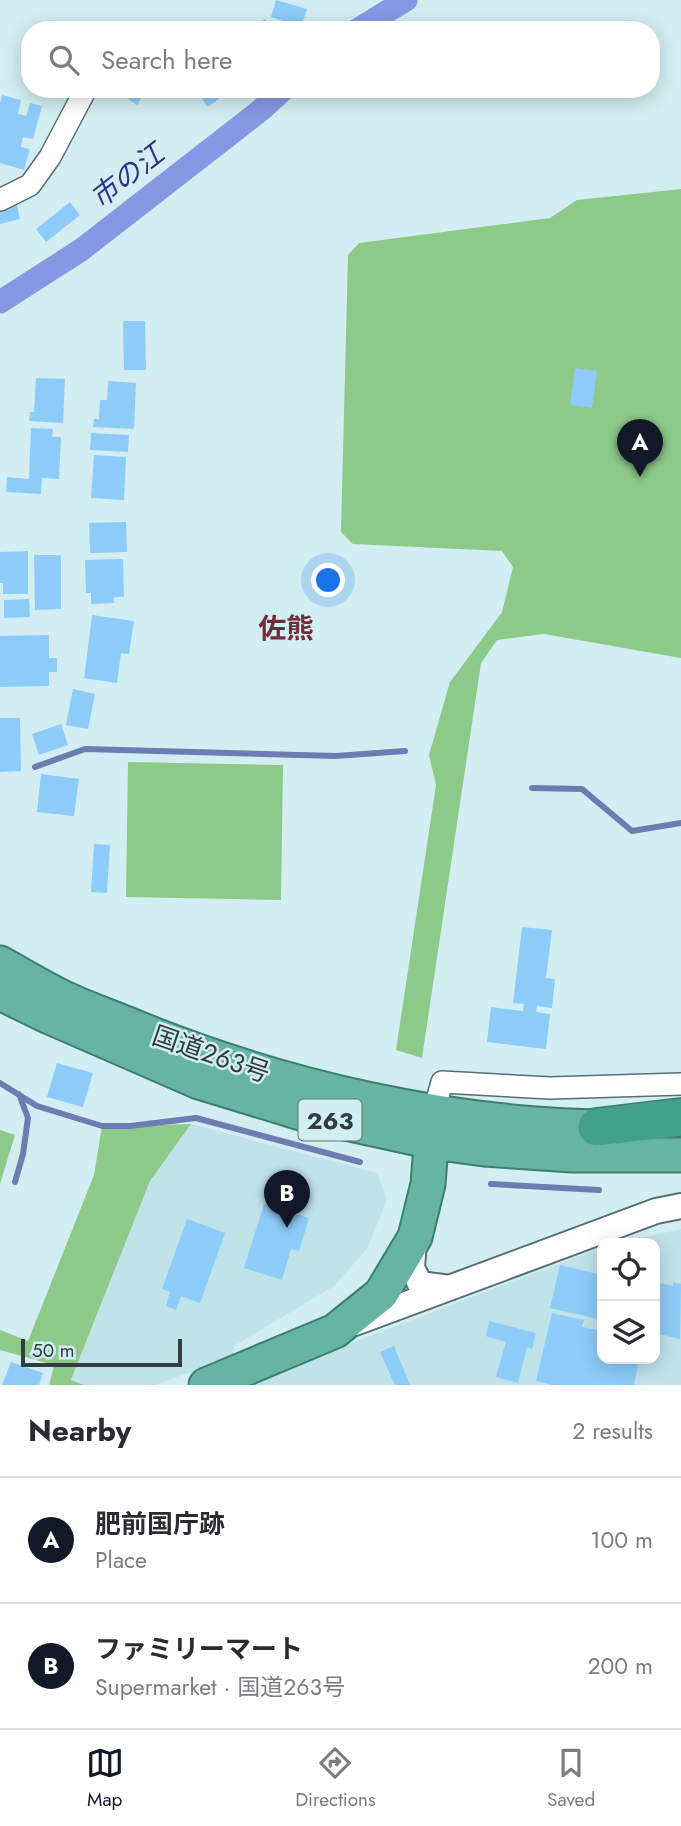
<!DOCTYPE html>
<meta charset="utf-8">
<style>
:root{--surface:#fff;--page:#f7f7f7;--text:#2b2b33;--muted:#7c7c81;--line:#e1e1e2;--accent:#111827}
body{margin:0;font-family:Jost,"Noto Sans JP",sans-serif;background:var(--page);color:var(--text)}
.controls{position:absolute;right:21px;bottom:21px;display:grid;overflow:hidden;border-radius:14px;box-shadow:0 4px 18px #0003}
.controls button{width:63px;height:63px;display:grid;place-items:center;padding:0;border:0;border-bottom:2px solid var(--line);background:var(--surface);color:var(--text);font:35px sans-serif}
.scale{position:absolute;left:21px;bottom:18px;width:161px;box-sizing:border-box;padding-left:7px;border:4px solid #323d3f;border-top:0;font-size:19px;line-height:24px;white-space:nowrap;color:#323d3f;-webkit-text-stroke:5px #d3eef2;paint-order:stroke}
.you{position:absolute;left:329px;top:581px;width:24px;height:24px;margin:-18px;border:5px solid #fff;border-radius:50%;background:#1a73e8;box-shadow:0 0 0 10px #1a73e833}
.badge{display:grid;place-items:center;width:46px;height:46px;border-radius:50%;background:var(--accent);color:#fff;font-size:23px;font-weight:700}
.pin{position:absolute;translate:-50% -58px;filter:drop-shadow(0 2px 4px #0008)}
.pin::after{content:'';position:absolute;top:37px;width:24px;height:21px;background:inherit;clip-path:polygon(0 0,100% 0,50% 100%)}
.list{margin:0;padding:0;list-style:none}
h2{display:flex;justify-content:space-between;align-items:center;height:91px;margin:0;padding:0 28px;font-size:30px}
h2 small{font-size:23px;font-weight:400;color:var(--muted)}
.list li{display:grid;grid-template-columns:46px 1fr auto;gap:21px;align-items:center;box-sizing:border-box;height:126px;padding:0 28px;border-top:2px solid var(--line)}
.list b{display:block;font-size:26px;white-space:nowrap}
.list p{margin:0;font-size:23px;white-space:nowrap;color:var(--muted)}
.list em{font-size:23px;font-style:normal;color:var(--muted)}
.icon{flex:none;width:38px;height:38px;fill:none;stroke:currentColor;stroke-width:2;stroke-linecap:round;stroke-linejoin:round}
.map{position:relative;flex:none;width:681px;height:1385px;overflow:hidden}
.search{position:absolute;background:var(--surface);box-shadow:0 4px 18px #0003;left:21px;right:21px;top:21px;height:77px;display:flex;align-items:center;gap:18px;box-sizing:border-box;padding:0 24px;border-radius:28px;color:var(--muted);font-size:26px}
.sheet{height:343px;background:var(--surface)}
nav{display:flex;justify-content:space-around;align-items:center;box-sizing:border-box;height:98px;border-top:2px solid var(--line);background:var(--surface);font-size:19px;color:var(--muted)}
nav a{display:grid;justify-items:center;gap:4px}
nav .on{color:var(--accent)}
.map>svg:first-child{display:block}
.built{fill:#bfe3e9}
.green{fill:#8dca89}
.lines{fill:none;stroke-linecap:round;stroke-linejoin:round}
.stream{stroke:#6d7db2;stroke-width:6}
.canal{stroke:#8698e3;stroke-width:23}
.building{fill:#8dcbf8}
.minor-casing{stroke:#566e72;stroke-width:24}
.tertiary-casing{stroke:#566e72;stroke-width:28}
.trunk-casing{stroke:#3c7e71;stroke-width:37}
.motorway-casing{stroke:#3c7e71;stroke-width:40}
.minor{stroke:#fff;stroke-width:21}
.tertiary{stroke:#fff;stroke-width:24}
.trunk{stroke:#68b4a3;stroke-width:33}
.motorway{stroke:#42a18c;stroke-width:37}
.labels{text-anchor:middle;dominant-baseline:central;stroke-width:5;stroke-linejoin:round;paint-order:stroke}
.shield{fill:#d3eef2;stroke:#627275;stroke-width:2}
.shield-label{font-size:24px;font-weight:bold;fill:#323d3f}
.street-label{font-size:26px;fill:#323d3f;stroke:#d3eef2}
.water-label{font-size:28px;font-style:italic;fill:#2a3389;stroke:#d3eef2}
.neighbourhood-label{font-size:28px;font-weight:bold;fill:#722c3a;stroke:#d3eef2}
</style>
<div class="map">
<svg width="681" height="1385" viewBox="0 0 681 1385">
<rect width="100%" height="100%" fill="#d3eef2"/>
<path class="built" d="M191 1124 377 1173 387 1200 367 1249 334 1286 234 1346V1356L155 1385H84L71 1381 150 1181Z
M681 1229V1385H242L602 1247V1359H655V1243H619Z"/>
<path class="green" d="M681 189V658L544 634 497 640 481 663 422 1058 396 1050 436 785 429 755 450 682 502 612 513 567 502 551 353 544 341 532 348 255 359 243 550 218 577 200Z
M128 762 283 765 281 900 126 897Z
M191 1124 150 1181 71 1380 84 1385H49L54 1365 0 1350V1330L28 1341 94 1175 102 1126Z
M0 1130 15 1135 0 1184Z"/>
<g class="lines">
<path class="stream" d="M35 767 85 749 336 756 405 751
M532 788 582 789 632 831 681 823
M0 1083 37 1106 102 1126H130L196 1118 360 1162
M15 1182 23 1154 28 1118 19 1094
M491 1184 599 1190"/>
<path class="canal" d="M357 30 406 0
M0 302 81 250 261 110 284 89"/>
</g>
<path class="building" d="M276 0 307 9 301 27 271 17Z
M265 19 273 30H252Z
M124 89H147L137 105 121 94Z
M212 89H232L208 107 202 99 213 91Z
M2 95 21 100 18 114 26 116 30 103 42 106 33 139 23 137 21 147 30 149 24 170 0 163V104Z
M70 202 80 215 46 242 36 229Z
M17 205 20 219 0 224V208Z
M123 321H145L146 370H124Z
M575 368 597 371 592 408 570 405Z
M36 378 65 379 63 423 29 421 30 412H34Z
M108 381 136 383 134 429 93 427 94 419H99L100 400H107Z
M31 428 53 429 52 437H61L59 479 42 478 41 494 6 492 7 477 29 479Z
M91 433 129 435 128 452 90 450Z
M94 455 126 457 124 500 91 498Z
M126 522 127 552 90 553 89 523Z
M28 551V594H3V583H0V552Z
M34 555H61V609L35 610Z
M123 559 124 597H114V603L91 604V593H86L85 560Z
M29 599 30 617 4 618V600Z
M92 615 134 621 129 654 121 653 117 683 84 678Z
M49 635V658H57V672H49V686L0 687V636Z
M73 689 95 694 88 729 66 725Z
M0 718H20L21 771 0 772Z
M61 724 68 745 39 755 32 734Z
M41 774 79 779 74 816 37 812Z
M94 844 110 845 107 893 91 892Z
M522 927 552 930 546 978 555 979 552 1008 537 1006 536 1012 550 1014 546 1049 487 1042 491 1007 523 1011 524 1004 513 1003Z
M57 1063 93 1073 83 1107 47 1097Z
M264 1204 309 1218 299 1251 291 1249 282 1280 244 1268Z
M187 1219 225 1233 200 1303 181 1296 176 1310 166 1306 170 1292 162 1289Z
M560 1265 602 1275V1320L550 1308Z
M655 1282 673 1286V1282L681 1284 680 1339 655 1333Z
M552 1313 584 1320 582 1327 602 1331V1359H639L634 1385H552L536 1381Z
M489 1321 536 1333 532 1349 527 1347 518 1383 496 1377 506 1342 486 1336Z
M394 1346 410 1385H395L380 1352Z
M11 1362 43 1373 39 1385H2Z"/>
<g class="lines">
<g class="minor-casing">
<path id="minor" d="M0 200 30 185 50 157 86 89
M434 1111 442 1082 550 1088 681 1084"/>
</g>
<g class="tertiary-casing">
<path id="tertiary" d="M414 1241 412 1268 420 1284 450 1288
M355 1323 656 1211 681 1206"/>
</g>
<g class="trunk-casing">
<path id="trunk" d="M0 963C22 975 43 988 66 999 85 1008 105 1015 125 1023 279 1087 455 1128 623 1127
M0 993 43 1014 199 1082 304 1114 432 1142 484 1149 572 1155H681
M206 1385 335 1331 381 1294 415 1237 428 1184 433 1121"/>
</g>
<g class="motorway-casing">
<path id="motorway" d="M597 1127 681 1117"/>
</g>
<use href="#minor" class="minor"/>
<use href="#tertiary" class="tertiary"/>
<use href="#trunk" class="trunk"/>
<use href="#motorway" class="motorway"/>
</g>
<g class="labels">
<rect class="shield" x="298.5" y="1099.5" width="63" height="41" rx="5"/>
<g class="shield-label">
<text x="330" y="1120">263</text>
</g>
<g class="street-label">
<text transform="translate(211 1054) rotate(19)">国道263号</text>
</g>
<g class="water-label">
<text transform="translate(127 176) rotate(-38)">市の江</text>
</g>
<g class="neighbourhood-label">
<text x="286" y="628">佐熊</text>
</g>
</g>
</svg>
<div class="controls">
<button><svg class="icon" aria-label="locate" viewBox="0 0 24 24"><circle cx="12" cy="12" r="6"/><path d="M12 2v4M12 18v4M2 12h4M18 12h4"/></svg></button>
<button><svg class="icon" aria-label="layers" viewBox="0 0 24 24"><path d="M12 4l9 5-9 5-9-5zM3 14l9 5 9-5"/></svg></button>
</div>
<div class="scale">50 m</div>
<div class="you"></div>
<div class="pin badge" style="left:640px;top:477px">A</div>
<div class="pin badge" style="left:287px;top:1228px">B</div>
<div class="search"><svg class="icon" aria-label="search" viewBox="0 0 24 24"><circle cx="10" cy="10" r="6"/><path d="M15 15l6 6"/></svg>Search here</div>
</div>
<section class="sheet">
<h2>Nearby<small>2 results</small></h2>
<ul class="list">
<li><span class="badge">A</span><div><b>肥前国庁跡</b><p>Place</p></div><em>100 m</em></li>
<li><span class="badge">B</span><div><b>ファミリーマート</b><p>Supermarket · 国道263号</p></div><em>200 m</em></li>
</ul>
</section>
<nav>
<a class="on"><svg class="icon" aria-label="map" viewBox="0 0 24 24"><path d="M3 6l6-2 6 2 6-2v14l-6 2-6-2-6 2zM9 4v14M15 6v14"/></svg>Map</a>
<a><svg class="icon" aria-label="directions" viewBox="0 0 24 24"><path d="M12 3l9 9-9 9-9-9zM9 14v-3h6M13 9l2 2-2 2"/></svg>Directions</a>
<a><svg class="icon" aria-label="saved" viewBox="0 0 24 24"><path d="M7 4h10v16l-5-4-5 4z"/></svg>Saved</a>
</nav>
